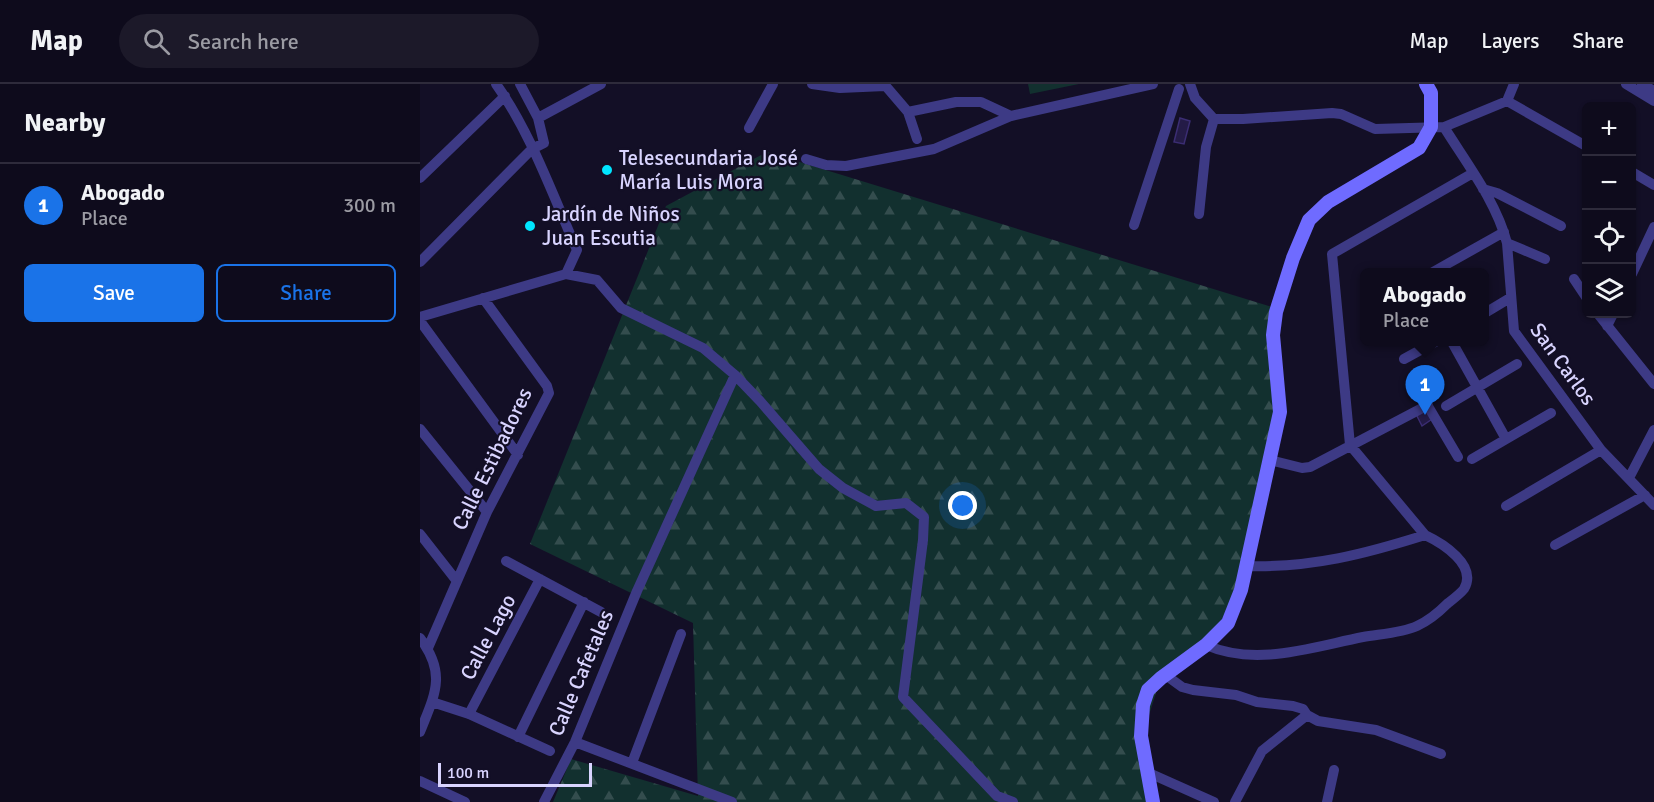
<!DOCTYPE html>
<meta charset="utf-8">
<style>
:root{--surface:#0e0b1c;--page:#1c1929;--text:#f1f3f6;--muted:#9b9ba3;--line:#2e2b3b;--accent:#1a73e8}
body{margin:0;font-family:Signika,sans-serif;background:var(--page);color:var(--text)}
.controls{position:absolute;right:18px;top:18px;display:grid;overflow:hidden;border-radius:9px;box-shadow:0 2px 4px #0004}
.controls button{width:54px;height:54px;display:grid;place-items:center;padding:0;border:0;border-bottom:2px solid var(--line);background:var(--surface);color:var(--text);font:30px sans-serif}
.scale{position:absolute;left:18px;bottom:15px;width:154px;box-sizing:border-box;padding-left:6px;border:3px solid #d9d4ff;border-top:0;font-size:16px;line-height:21px;white-space:nowrap;color:#d9d4ff;-webkit-text-stroke:4px #130f26;paint-order:stroke}
.you{position:absolute;left:543px;top:422px;width:21px;height:21px;margin:-15px;border:4px solid #fff;border-radius:50%;background:#1a73e8;box-shadow:0 0 0 9px #1a73e833}
.badge{display:grid;place-items:center;width:39px;height:39px;border-radius:50%;background:var(--accent);color:#fff;font-size:20px;font-weight:700}
.pin{position:absolute;translate:-50% -50px;filter:drop-shadow(0 2px 3px #0008)}
.pin::after{content:'';position:absolute;top:32px;width:21px;height:18px;background:inherit;clip-path:polygon(0 0,100% 0,50% 100%)}
.popup{position:absolute;left:940px;top:184px;width:129px;height:78px;box-sizing:border-box;display:grid;place-content:center;border-radius:9px;background:var(--surface);filter:drop-shadow(0 2px 4px #0005);font-size:20px;white-space:nowrap;color:var(--muted)}
.popup b{font-size:22px;color:var(--text)}
.popup::after{content:'';position:absolute;left:50%;top:100%;margin-left:-12px;border:12px solid transparent;border-top-color:var(--surface)}
.list{margin:0;padding:0;list-style:none}
h2{display:flex;justify-content:space-between;align-items:center;height:78px;margin:0;padding:0 24px;font-size:26px}
h2 small{font-size:20px;font-weight:400;color:var(--muted)}
.list li{display:grid;grid-template-columns:39px 1fr auto;gap:18px;align-items:center;box-sizing:border-box;height:84px;padding:0 24px;border-top:2px solid var(--line)}
.list b{display:block;font-size:22px;white-space:nowrap}
.list p{margin:0;font-size:20px;white-space:nowrap;color:var(--muted)}
.list em{font-size:20px;font-style:normal;color:var(--muted)}
.actions{display:flex;gap:12px;padding:18px 24px}
.actions a{flex:1;padding:14px 0;border:2px solid var(--accent);border-radius:9px;text-align:center;font-size:21px;color:var(--accent)}
.actions .main{background:var(--accent);color:#fff}
.icon{flex:none;width:33px;height:33px;fill:none;stroke:currentColor;stroke-width:2;stroke-linecap:round;stroke-linejoin:round}
.map{position:relative;flex:none;width:1234px;height:718px;overflow:hidden}
header{display:flex;align-items:center;gap:36px;box-sizing:border-box;height:84px;padding:0 30px;background:var(--surface);border-bottom:2px solid var(--line)}
header strong{font-size:28px}
nav{display:flex;gap:33px;margin-inline-start:auto;font-size:21px}
.search{width:420px;height:54px;background:var(--page);display:flex;align-items:center;gap:15px;box-sizing:border-box;padding:0 21px;border-radius:33px;color:var(--muted);font-size:22px}
main{display:flex}
aside{flex:1;background:var(--surface)}
.map>svg:first-child{display:block}
.forest{fill:url(#forest-firs)}
.green{fill:#12302f}
.building{fill:#241b47;stroke:#3b2d73;stroke-width:1.5}
.lines{fill:none;stroke-linecap:round;stroke-linejoin:round}
.street{stroke:#3d3a85;stroke-width:10}
.secondary{stroke:#6f6bff;stroke-width:14}
.poi-dot{fill:#00e5ff;stroke:#130f26;stroke-width:2}
.labels{text-anchor:middle;dominant-baseline:central;stroke-width:4.5;stroke-linejoin:round;paint-order:stroke}
.poi-label{font-size:21px;fill:#d9d4ff;stroke:#130f26;text-anchor:start}
.street-label{font-size:21px;fill:#d9d4ff;stroke:#130f26}
</style>
<header>
<strong>Map</strong>
<div class="search"><svg class="icon" aria-label="search" viewBox="0 0 24 24"><circle cx="10" cy="10" r="6"/><path d="M15 15l6 6"/></svg>Search here</div>
<nav><a>Map</a><a>Layers</a><a>Share</a></nav>
</header>
<main>
<aside>
<h2>Nearby<small></small></h2>
<ul class="list">
<li><span class="badge">1</span><div><b>Abogado</b><p>Place</p></div><em>300 m</em></li>
</ul>
<div class="actions"><a class="main">Save</a><a>Share</a></div>
</aside>
<div class="map">
<svg width="1234" height="718" viewBox="0 0 1234 718">
<defs>
<pattern id="forest-firs" width="22" height="20" patternUnits="userSpaceOnUse" patternTransform="scale(1.5)"><rect width="22" height="20" fill="#12302f"/><path d="M5 1l3.5 6h-7zM16 11l3.5 6h-7z" fill="#344d4e"/></pattern>
</defs>
<rect width="100%" height="100%" fill="#130f26"/>
<path class="forest" d="M347 68 852 223 863 339 810 533 740 596 724 647 727 718H133L151 675 278 712 273 539 110 460 246 122Z"/>
<path class="green" d="M608 0H659L610 10Z"/>
<path class="building" d="M760 34 770 37 764 60 754 58Z
M1008 322 1015 333 1002 342 995 328Z"/>
<g class="lines">
<path class="street" d="M392 0 420 4 465 2
M464 0 488 28 536 18H561L591 32
M770 0 775 14 794 35H823L912 29 921 30 955 45 1024 43 1087 17 1094 0
M1206 0 1234 17
M1222 0 1234 7
M1087 17 1166 62
M488 28 497 55
M118 34 181 0
M1024 43C1047 80 1076 117 1087 159L1094 247 1181 366 1234 421
M329 44 353 0
M386 75 406 81 426 82 514 65 591 32 733 0
M1212 88 1234 101
M0 94 85 12
M1063 105 1077 109 1141 142
M779 130 786 63 794 35
M714 141 759 5
M1087 159 1125 175
M0 178 112 65 124 59 118 34 100 0
M1013 188 1084 148
M146 190 177 196 201 224 283 264 315 291 340 317 399 385 423 404 456 422 486 419 504 433 503 456 483 613 577 712 593 718
M1212 190 1234 143
M1154 195 1166 213
M1065 229 1090 214
M1178 230 1234 300
M0 233 146 190 157 166C133 112 110 47 76 0
M0 237 98 371
M1187 242 1193 230
M1032 258 1086 355
M984 275 1015 258
M1002 312 1038 373
M1026 322 1097 280
M0 345 67 428
M1052 375 1131 329
M850 376 882 384 890 383 1008 321
M1209 394 1234 346
M1086 422 1181 366
M0 450 36 496
M1135 461 1225 411
M86 477 181 528
M828 482C891 484 945 470 1005 451
M0 554C27 590 15 610 0 648
M786 561C836 583 892 563 943 553 960 550 982 549 997 542 1008 537 1018 529 1027 520 1032 516 1040 510 1044 505 1058 481 1022 459 1005 451L930 361 912 170 1053 89
M8 564 67 428 129 309 127 302 63 214
M748 589 751 595 762 603 773 606 816 611 837 618 873 622 883 625 887 631 898 637 956 646 1021 670
M12 618 49 630 130 667
M49 630 120 495
M98 653 164 518
M155 658 312 718
M212 679 261 550
M729 689 794 718
M0 697 45 718
M124 718 155 658 217 507 315 291
M815 718 842 667 887 631
M907 718 914 686"/>
<path class="secondary" d="M733 718 721 652 723 621 728 606 741 594 786 561 808 539 821 506 860 328 853 251 856 228 873 174 889 136 908 118 999 64 1011 43V9L1006 0"/>
</g>
<g class="poi-dot">
<circle cx="187" cy="86" r="6"/>
<circle cx="110" cy="142" r="6"/>
</g>
<g class="labels">
<g class="poi-label">
<text x="199" y="74">Telesecundaria José<tspan x="199" dy="24">María Luis Mora</tspan></text>
<text x="122" y="130">Jardín de Niños<tspan x="122" dy="24">Juan Escutia</tspan></text>
</g>
<g class="street-label">
<text transform="translate(1143 280) rotate(54)">San Carlos</text>
<text transform="translate(72 375) rotate(-64)">Calle Estibadores</text>
<text transform="translate(68 553) rotate(-62)">Calle Lago</text>
<text transform="translate(161 589) rotate(-67)">Calle Cafetales</text>
</g>
</g>
</svg>
<div class="controls">
<button>+</button>
<button>−</button>
<button><svg class="icon" aria-label="locate" viewBox="0 0 24 24"><circle cx="12" cy="12" r="6"/><path d="M12 2v4M12 18v4M2 12h4M18 12h4"/></svg></button>
<button><svg class="icon" aria-label="layers" viewBox="0 0 24 24"><path d="M12 4l9 5-9 5-9-5zM3 14l9 5 9-5"/></svg></button>
</div>
<div class="scale">100 m</div>
<div class="you"></div>
<div class="pin badge" style="left:1005px;top:331px">1</div>
<div class="popup"><b>Abogado</b>Place</div>
</div>
</main>
